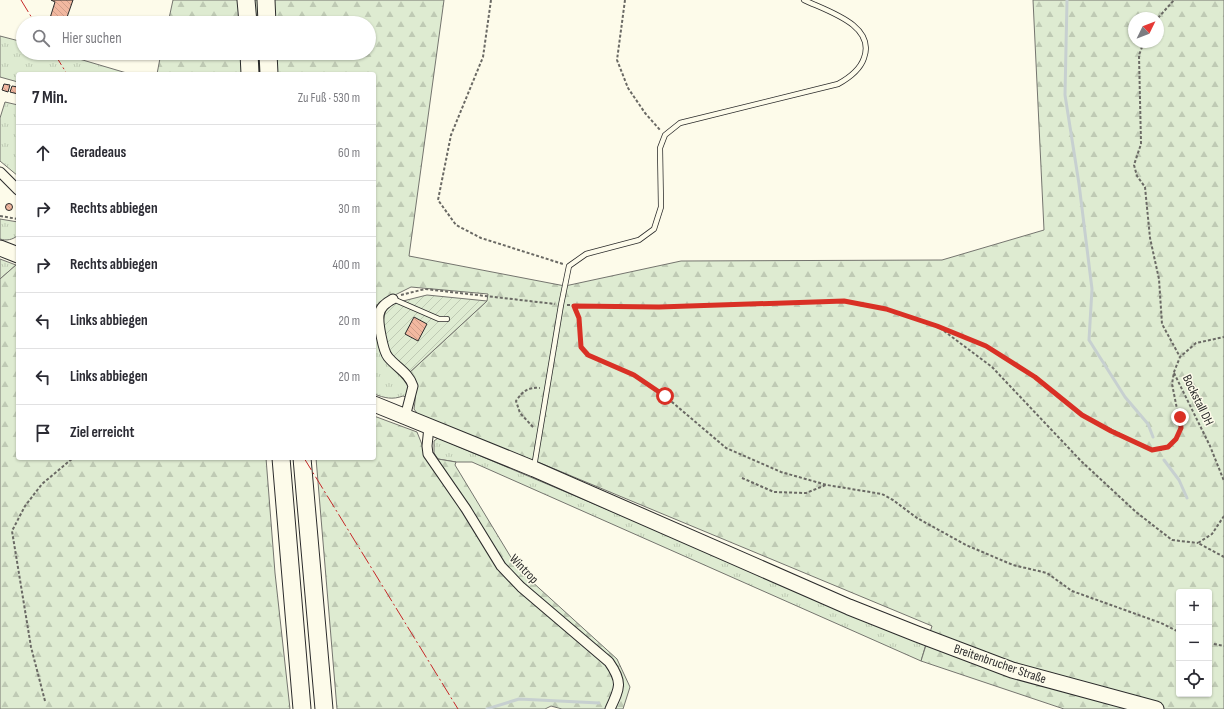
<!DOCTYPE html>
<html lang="de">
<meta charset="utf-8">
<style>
:root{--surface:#fff;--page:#f2f2f3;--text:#2b2b33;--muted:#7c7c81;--line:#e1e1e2}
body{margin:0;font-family:"Sofia Sans Condensed",sans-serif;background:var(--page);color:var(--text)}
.controls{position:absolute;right:12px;bottom:12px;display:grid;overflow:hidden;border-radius:4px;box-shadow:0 1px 3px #0004}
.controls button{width:36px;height:36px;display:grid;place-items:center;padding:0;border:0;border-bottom:1px solid var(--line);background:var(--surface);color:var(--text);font:20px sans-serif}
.compass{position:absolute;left:1128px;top:12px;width:36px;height:36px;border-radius:50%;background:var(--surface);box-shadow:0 1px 3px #0004;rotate:47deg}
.stop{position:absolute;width:12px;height:12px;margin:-9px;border:3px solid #d93025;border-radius:50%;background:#fff}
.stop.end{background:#d93025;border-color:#fff;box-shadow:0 1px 4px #0008}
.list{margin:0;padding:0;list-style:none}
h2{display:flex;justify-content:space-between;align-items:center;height:52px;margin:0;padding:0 16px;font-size:17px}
h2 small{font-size:13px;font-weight:400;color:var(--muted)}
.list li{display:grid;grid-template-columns:26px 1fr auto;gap:12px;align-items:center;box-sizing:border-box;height:56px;padding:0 16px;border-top:1px solid var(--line)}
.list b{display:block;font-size:15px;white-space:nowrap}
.list em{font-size:13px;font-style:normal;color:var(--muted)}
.icon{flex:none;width:22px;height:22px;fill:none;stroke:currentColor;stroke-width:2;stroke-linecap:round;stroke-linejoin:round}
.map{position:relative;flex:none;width:1224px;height:709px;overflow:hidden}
.search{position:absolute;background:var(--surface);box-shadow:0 1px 3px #0004;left:16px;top:16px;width:360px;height:44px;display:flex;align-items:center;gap:10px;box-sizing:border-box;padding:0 14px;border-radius:22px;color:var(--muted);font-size:15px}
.panel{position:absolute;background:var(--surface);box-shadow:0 1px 3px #0004;left:16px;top:72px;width:360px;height:388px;border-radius:4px}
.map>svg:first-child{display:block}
.grass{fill:url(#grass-tufts);stroke:#74746e}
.forest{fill:url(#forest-firs);stroke:#74746e;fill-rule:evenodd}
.garden{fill:url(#garden-furrows);stroke:#74746e}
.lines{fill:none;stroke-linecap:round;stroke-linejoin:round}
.stream{stroke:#c7d0d0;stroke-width:3}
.building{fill:url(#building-back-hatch);stroke:#2b2b2b}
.service-casing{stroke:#2b2b2b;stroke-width:6}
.minor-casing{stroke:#2b2b2b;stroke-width:11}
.primary-casing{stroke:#2b2b2b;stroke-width:17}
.motorway-casing{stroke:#2b2b2b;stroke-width:19}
.path{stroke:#6a6964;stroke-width:2;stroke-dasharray:3 2;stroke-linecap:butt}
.service{stroke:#fdfbea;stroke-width:4.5}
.minor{stroke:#fdfbea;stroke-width:9}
.primary{stroke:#fdfbea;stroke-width:15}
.motorway{stroke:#fdfbea;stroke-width:17}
.power{stroke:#c62828;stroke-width:1;stroke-dasharray:14 3 2 3;stroke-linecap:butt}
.route{stroke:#d93025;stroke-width:5}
.labels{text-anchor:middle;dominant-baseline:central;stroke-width:3;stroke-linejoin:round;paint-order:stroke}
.street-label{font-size:13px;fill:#2b2b2b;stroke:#fdfbea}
</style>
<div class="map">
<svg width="1224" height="709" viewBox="0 0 1224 709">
<defs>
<pattern id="grass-tufts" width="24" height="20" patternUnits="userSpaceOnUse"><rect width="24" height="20" fill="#deebd1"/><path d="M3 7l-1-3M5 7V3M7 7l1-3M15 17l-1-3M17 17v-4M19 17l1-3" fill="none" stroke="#bfcab4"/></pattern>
<pattern id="forest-firs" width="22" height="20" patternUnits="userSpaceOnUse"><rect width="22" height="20" fill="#deebd1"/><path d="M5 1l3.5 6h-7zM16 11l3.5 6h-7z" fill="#bfcab4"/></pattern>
<pattern id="garden-furrows" width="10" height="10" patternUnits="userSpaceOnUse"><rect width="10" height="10" fill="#deebd1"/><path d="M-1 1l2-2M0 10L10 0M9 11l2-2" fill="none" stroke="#bfcab4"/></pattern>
<pattern id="building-back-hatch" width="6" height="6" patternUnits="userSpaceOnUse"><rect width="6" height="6" fill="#f2b8a0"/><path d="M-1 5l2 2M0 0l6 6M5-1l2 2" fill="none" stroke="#d09e8a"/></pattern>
</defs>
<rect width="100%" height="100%" fill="#fdfbea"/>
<path class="grass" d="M0 36 23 42V53H59L130 74H18V82L0 77Z
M5 102 18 105V176L0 161V118Z
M0 219 18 222V235C13 240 6 241 0 239Z
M0 259 16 265 0 279Z
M374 305H381L374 322 381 351 386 361 408 383 409 392 406 397 403 396C392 400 385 398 374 394Z
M438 438 926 644 921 661 472 462H456L438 459 434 453V441Z"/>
<path class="forest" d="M173 0H444L409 256 565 286 681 261 942 260 1044 230 1033 0H1224V709H1064L921 661 932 626 545 465 419 416 414 409C416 395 417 385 409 373L487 301 488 294 411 287 391 297 381 305H374V74H157L161 53H369V23H168ZM1134 18H1158V42H1134ZM1179 592H1209V694H1179Z
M16 265 18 266V458H266L275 573 290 709H0V279Z
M374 416 417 432 423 447 432 462 438 459 456 462 455 465 518 569 617 659 630 687 623 709H562L551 706 545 709H337L316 458H374Z"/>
<path class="garden" d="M427 295 487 301 409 373C389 353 377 339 386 309L395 303Z"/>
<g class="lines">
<path class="stream" d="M1067 0 1065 95 1079 184 1092 289 1089 340 1125 397 1148 424 1153 437
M1164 460 1179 480 1187 498
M487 709 519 699 599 703"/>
</g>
<path class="building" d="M51 0H73L65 23 50 18 55 2Z
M4 84 10 85 8 92 2 90Z
M12 86 18 87V94L10 92Z
M5.5 207a3.5 3.5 0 1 1 7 0a3.5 3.5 0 1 1-7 0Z
M414 317 427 324 418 341 405 334Z"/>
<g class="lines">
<g class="service-casing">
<path id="service" d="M393 299 439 319H447
M534 467 561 305 569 266 586 254 639 240 654 229 661 207 660 148 665 135 680 123 838 84C849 78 860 70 864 58 876 25 827 11 804 0"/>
</g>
<g class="minor-casing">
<path id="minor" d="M0 172 18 190
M393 299C386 303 380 307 379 315 378 323 383 351 388 357 396 367 409 373 413 386L405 417
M429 427 427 446 428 454 466 509 501 566 521 587 609 662C623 682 620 688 610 709"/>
</g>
<g class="primary-casing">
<path id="primary" d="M0 248 18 255
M374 404 534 469 849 607 917 634 1012 670 1156 709"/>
</g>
<g class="motorway-casing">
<path id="motorway" d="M246 0 248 23
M266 0 267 23
M249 53 250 74
M268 53 269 74
M281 458 302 709
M302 458 324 709"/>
</g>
<path class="path" d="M491 0 483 57 451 135 438 200 456 225 481 238 563 264
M625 0 617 60 628 88 645 113 661 131
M1158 18 1174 0
M1144 42 1139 55 1141 144 1134 165 1137 176 1145 187 1150 238 1159 279 1162 324 1180 357
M0 216 18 219
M401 295 425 289 555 304
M567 305 659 307 843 301 886 309 937 326 986 346 1035 377 1082 415 1152 450H1161L1168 447 1176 439 1181 429 1172 384 1174 372 1180 357 1196 343 1224 337
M574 305 579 318 581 347 588 355 634 375 665 396 726 448 781 472 827 485 882 494 893 500 917 518 966 545 1013 565 1047 573 1072 591 1161 623 1179 632
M940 328 992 367 1081 461 1136 512 1172 540 1198 543
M1174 373 1210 446 1224 481
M533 427 520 413 516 401C523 391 528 387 540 388
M742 478 774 492 806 493 826 485
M1224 516 1212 534 1198 543 1224 557
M1209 643 1224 646
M45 701 31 647 12 531 25 506 42 484 73 458"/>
<use href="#service" class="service"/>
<use href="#minor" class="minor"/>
<use href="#primary" class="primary"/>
<use href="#motorway" class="motorway"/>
<path class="power" d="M21 0 35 23
M54 53 67 74
M304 458 458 709"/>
</g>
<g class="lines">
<path class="route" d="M665 396 634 375 588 355 581 347 579 318 574 306 659 307 844 301 886 309 937 326 986 346 1035 377 1082 415 1111 431 1152 450 1168 447 1176 439 1181 428 1180 417"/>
</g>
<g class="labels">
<g class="street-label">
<text transform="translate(1198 400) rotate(64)">Bockstall DH</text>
<text transform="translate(524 569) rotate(46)">Wintrop</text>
<text transform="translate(1000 664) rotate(19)">Breitenbrucher Straße</text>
</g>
</g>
</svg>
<div class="controls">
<button>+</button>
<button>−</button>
<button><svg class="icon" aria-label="locate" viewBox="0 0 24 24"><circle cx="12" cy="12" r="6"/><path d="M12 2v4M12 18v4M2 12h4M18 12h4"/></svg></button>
</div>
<svg class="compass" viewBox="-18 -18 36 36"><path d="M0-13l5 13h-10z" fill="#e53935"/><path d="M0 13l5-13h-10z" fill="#7c7c81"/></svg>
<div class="stop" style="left:665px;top:396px"></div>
<div class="stop end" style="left:1180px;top:417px"></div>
<div class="search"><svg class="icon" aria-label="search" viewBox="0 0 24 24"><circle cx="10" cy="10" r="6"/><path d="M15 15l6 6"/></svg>Hier suchen</div>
<section class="panel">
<h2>7 Min.<small>Zu Fuß · 530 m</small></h2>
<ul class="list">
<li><svg class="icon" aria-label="ahead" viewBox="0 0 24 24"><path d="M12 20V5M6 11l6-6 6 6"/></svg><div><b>Geradeaus</b></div><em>60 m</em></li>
<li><svg class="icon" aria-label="right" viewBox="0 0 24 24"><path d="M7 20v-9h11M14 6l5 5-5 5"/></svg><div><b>Rechts abbiegen</b></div><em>30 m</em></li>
<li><svg class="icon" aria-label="right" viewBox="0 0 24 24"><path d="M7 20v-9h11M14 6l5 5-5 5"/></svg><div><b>Rechts abbiegen</b></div><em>400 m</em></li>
<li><svg class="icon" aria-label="left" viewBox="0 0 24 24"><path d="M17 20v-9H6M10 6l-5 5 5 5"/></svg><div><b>Links abbiegen</b></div><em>20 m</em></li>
<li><svg class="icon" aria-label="left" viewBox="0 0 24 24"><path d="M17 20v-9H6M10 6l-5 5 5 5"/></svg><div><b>Links abbiegen</b></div><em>20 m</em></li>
<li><svg class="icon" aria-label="arrive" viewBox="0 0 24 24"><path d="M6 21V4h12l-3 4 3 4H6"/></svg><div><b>Ziel erreicht</b></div></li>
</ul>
</section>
</div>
